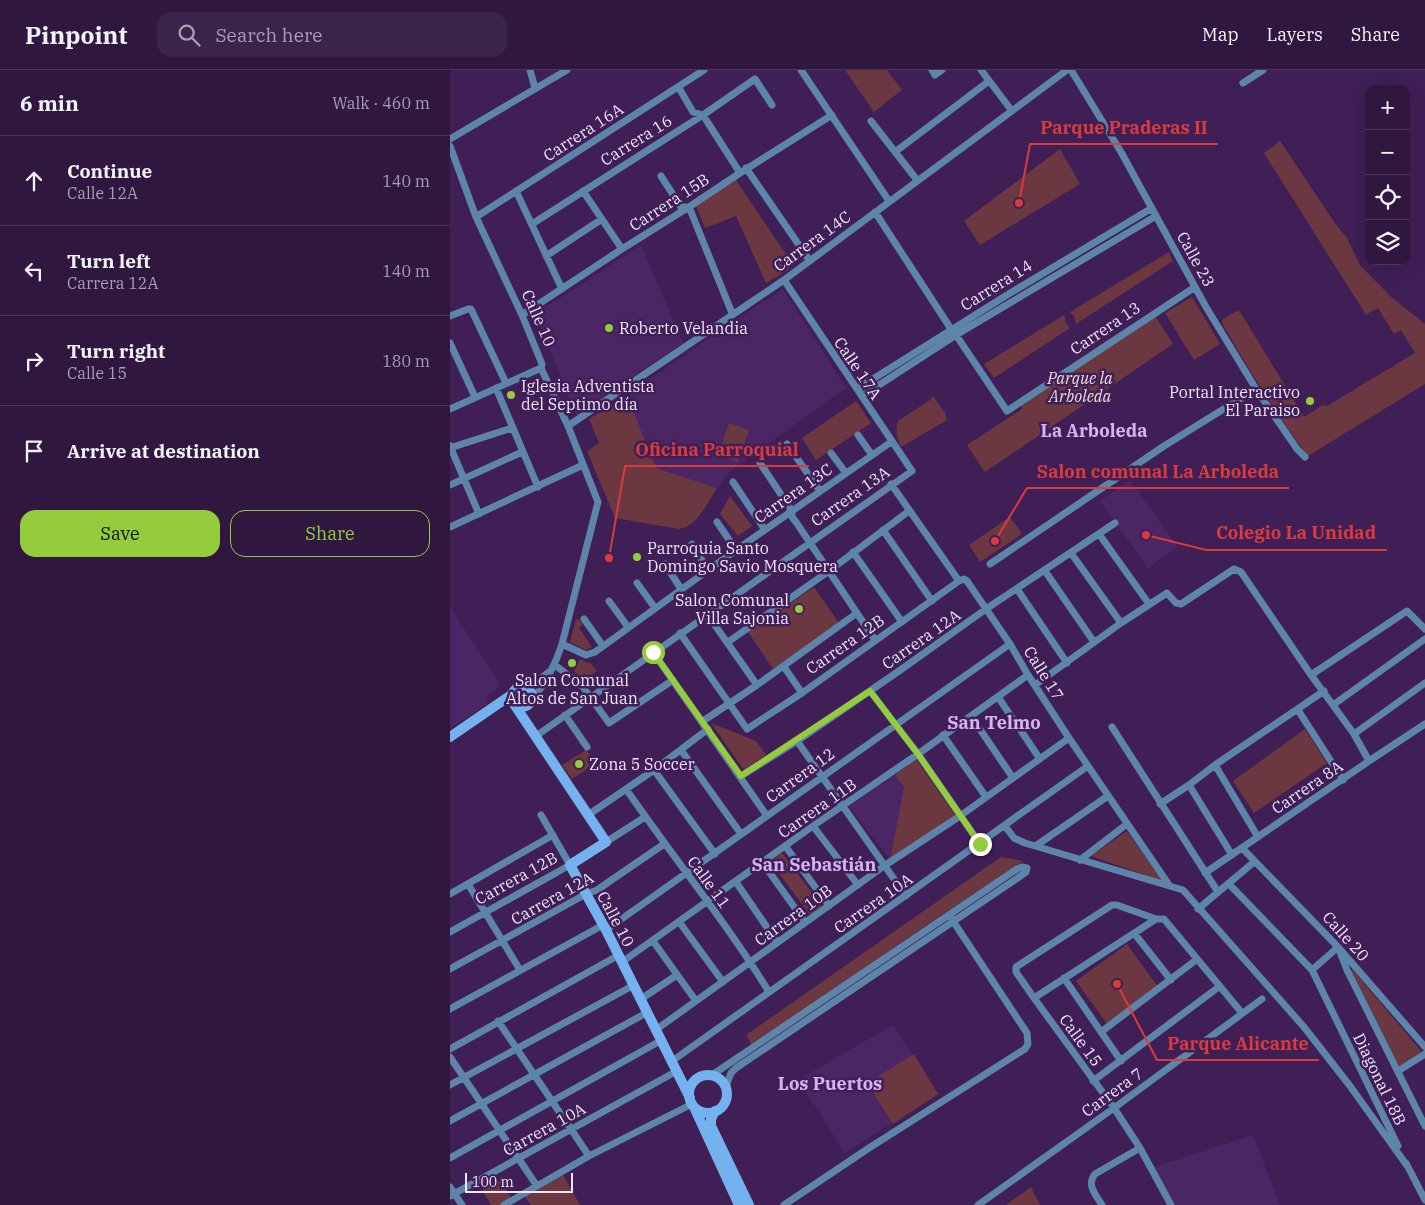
<!DOCTYPE html>
<meta charset="utf-8">
<style>
:root{--surface:#2f1740;--page:#3b244b;--text:#f1f3f6;--muted:#a79fb1;--line:#4a3659;--accent:#94cc3c}
body{margin:0;font-family:"IBM Plex Serif",serif;background:var(--page);color:var(--text)}
.controls{position:absolute;right:15px;top:15px;display:grid;overflow:hidden;border-radius:10px;box-shadow:0 5px 20px #0002}
.controls button{width:45px;height:45px;display:grid;place-items:center;padding:0;border:0;border-bottom:1px solid var(--line);background:var(--surface);color:var(--text);font:25px sans-serif}
.scale{position:absolute;left:15px;bottom:12px;width:108px;box-sizing:border-box;padding-left:5px;border:2px solid #f1e3fe;border-top:0;font-size:14px;line-height:18px;white-space:nowrap;color:#f1e3fe;-webkit-text-stroke:4px #3f1f55;paint-order:stroke}
.stop{position:absolute;width:15px;height:15px;margin:-11px;border:4px solid #94cc3c;border-radius:50%;background:#fff}
.stop.end{background:#94cc3c;border-color:#fff;box-shadow:0 1px 5px #0008}
.list{margin:0;padding:0;list-style:none}
h2{display:flex;justify-content:space-between;align-items:center;height:65px;margin:0;padding:0 20px;font-size:21px}
h2 small{font-size:16px;font-weight:400;color:var(--muted)}
.list li{display:grid;grid-template-columns:32px 1fr auto;gap:15px;align-items:center;box-sizing:border-box;height:90px;padding:0 20px;border-top:1px solid var(--line)}
.list b{display:block;font-size:19px;white-space:nowrap}
.list p{margin:0;font-size:16px;white-space:nowrap;color:var(--muted)}
.list em{font-size:16px;font-style:normal;color:var(--muted)}
.actions{display:flex;gap:10px;padding:15px 20px}
.actions a{flex:1;padding:11px 0;border:1px solid var(--accent);border-radius:15px;text-align:center;font-size:18px;color:var(--accent)}
.actions .main{background:var(--accent);color:#111}
.icon{flex:none;width:28px;height:28px;fill:none;stroke:currentColor;stroke-width:2;stroke-linecap:round;stroke-linejoin:round}
.map{position:relative;flex:none;width:975px;height:1135px;overflow:hidden}
header{display:flex;align-items:center;gap:30px;box-sizing:border-box;height:70px;padding:0 25px;background:var(--surface);border-bottom:1px solid var(--line)}
header strong{font-size:24px}
nav{display:flex;gap:28px;margin-inline-start:auto;font-size:18px}
.search{width:350px;height:45px;background:var(--page);display:flex;align-items:center;gap:12px;box-sizing:border-box;padding:0 18px;border-radius:15px;color:var(--muted);font-size:19px}
main{display:flex}
aside{flex:1;background:var(--surface)}
.map>svg:first-child{display:block}
.built{fill:#4a2664}
.green{fill:#6b3842}
.lines{fill:none;stroke-linecap:round;stroke-linejoin:round}
.street{stroke:#5d84a9;stroke-width:7}
.secondary{stroke:#74b2ef;stroke-width:10}
.route{stroke:#94cc3c;stroke-width:6}
.poi-dot{fill:#94cc3c;stroke:#3f1f55;stroke-width:2}
.labels{text-anchor:middle;dominant-baseline:central;stroke-width:5;stroke-linejoin:round;paint-order:stroke}
.street-label{font-size:16px;fill:#f1e3fe;stroke:#3f1f55}
.poi-label{font-size:16px;fill:#f1e3fe;stroke:#3f1f55;text-anchor:start}
.park-label{font-size:16px;font-style:italic;fill:#f0d8db;stroke:#3f1f55}
.neighbourhood-label{font-size:18px;font-weight:bold;fill:#d5b2f4;stroke:#3f1f55}
.leader{fill:none;stroke:#d93b3d;stroke-width:2}
.callout-dot{fill:#d93b3d;stroke:#3f1f55;stroke-width:2}
.callout-label{font-size:18px;text-anchor:middle;font-weight:bold;fill:#d93b3d;stroke:#3f1f55;stroke-width:5;stroke-linejoin:round;paint-order:stroke}
</style>
<header>
<strong>Pinpoint</strong>
<div class="search"><svg class="icon" aria-label="search" viewBox="0 0 24 24"><circle cx="10" cy="10" r="6"/><path d="M15 15l6 6"/></svg>Search here</div>
<nav><a>Map</a><a>Layers</a><a>Share</a></nav>
</header>
<main>
<aside>
<h2>6 min<small>Walk · 460 m</small></h2>
<ul class="list">
<li><svg class="icon" aria-label="ahead" viewBox="0 0 24 24"><path d="M12 20V5M6 11l6-6 6 6"/></svg><div><b>Continue</b><p>Calle 12A</p></div><em>140 m</em></li>
<li><svg class="icon" aria-label="left" viewBox="0 0 24 24"><path d="M17 20v-9H6M10 6l-5 5 5 5"/></svg><div><b>Turn left</b><p>Carrera 12A</p></div><em>140 m</em></li>
<li><svg class="icon" aria-label="right" viewBox="0 0 24 24"><path d="M7 20v-9h11M14 6l5 5-5 5"/></svg><div><b>Turn right</b><p>Calle 15</p></div><em>180 m</em></li>
<li><svg class="icon" aria-label="arrive" viewBox="0 0 24 24"><path d="M6 21V4h12l-3 4 3 4H6"/></svg><div><b>Arrive at destination</b></div></li>
</ul>
<div class="actions"><a class="main">Save</a><a>Share</a></div>
</aside>
<div class="map">
<svg width="975" height="1135" viewBox="0 0 975 1135">
<rect width="100%" height="100%" fill="#3f1f55"/>
<path class="built" d="M191 175 233 273 126 345 85 243 118 223Z
M333 219 396 318 279 402 267 418 206 398 177 325 285 250Z
M680 410 728 477 698 498 650 431Z
M0 537 51 615 37 626 38 634 0 658Z
M445 705 454 717 440 790 399 736Z
M443 955 488 1024 395 1083 348 1010Z
M803 1065 830 1135H723L702 1098Z"/>
<path class="green" d="M395 0H437L452 20 424 42Z
M830 71 884 152 897 168 910 195 941 227 975 254V314L858 386C826 344 799 300 773 255L772 252 773 249 789 240 854 347 873 335 877 336 965 283 951 260 944 264 928 238 916 245 814 83Z
M610 79 630 114 530 175 514 151Z
M286 110 343 195 335 202 316 213 286 146 255 158 246 136Z
M719 182 723 191 626 254 624 246 620 242Z
M742 227 770 274 744 290 715 243Z
M614 245 615 247V252L620 258 544 308 534 294Z
M705 246 723 274 535 402 517 375 572 339 571 336Z
M177 325 206 398 267 418C257 433 248 456 229 459L165 448 137 381 149 373 139 349Z
M483 326 495 343 497 350 451 377C447 369 445 359 448 351L480 330Z
M406 331 421 353 366 390 352 368Z
M279 353 299 360 288 392 268 385Z
M280 426 302 456 288 466 270 444Z
M560 447 572 464 530 492 519 475Z
M364 517 389 553 323 599 298 562Z
M126 549 130 551 133 554 129 558 142 577 136 580 120 572Z
M130 589 137 593 139 592 147 601 134 611 124 601Z
M261 653 306 671 316 685 294 700Z
M855 659 877 693 804 743 783 711Z
M136 680 146 693 122 709 112 695Z
M466 689 505 745 440 790 454 717 445 705Z
M677 761 712 811 641 786Z
M332 783 372 836 360 845 320 791Z
M551 787 573 791 459 867 303 977 296 965Z
M677 874 708 917 657 954 626 911Z
M902 899 972 982 949 996 901 900Z
M464 984 488 1024 443 1054 417 1013Z
M113 1105 130 1135H81L75 1127Z
M50 1110 63 1130 54 1135H41L32 1120Z
M581 1117 590 1135H556Z"/>
<g class="lines">
<path class="street" d="M80 0 85 18
M351 0 439 131
M482 0 485 5 492 0
M531 0 562 41
M621 0 671 82 756 237 806 319 847 379 855 387
M793 13 813 0
M229 18 243 42 253 45 290 103
M421 51 467 110
M0 69 117 0
M0 76 26 147 72 245 92 294 91 298 118 356 148 432 112 574C105 596 96 613 82 630
M445 82 539 11
M296 98 360 191
M211 106 231 137H239L282 243
M66 121 112 219
M133 121 172 179
M425 142 501 259
M26 147 254 0
M82 154 253 45 305 9 322 35
M96 186 152 149
M72 245 172 179 239 137 290 103 382 45
M0 246 18 239H21L56 313
M506 265 557 341 745 217
M0 273 25 327
M46 318 88 417
M407 319 557 225 702 138
M412 326 506 265 706 146
M0 339 91 298
M118 356 334 210 617 0
M408 365 422 385
M337 374 370 421
M0 376 29 444
M0 378 62 358
M381 383 396 403
M310 393 342 441V447L346 452 425 570
M283 412 315 460
M441 414 509 511
M0 415 72 382
M267 452 286 480
M0 457 133 395
M433 460 482 531
M649 464 699 534
M242 474 258 500
M403 482 452 552
M621 483 671 553
M215 494 231 519
M540 494 714 376 806 319
M595 501 644 572
M509 511 514 509 517 511 560 574 578 605 619 668 719 815
M187 513 205 538
M567 519 617 593
M159 531 178 557
M257 544 307 615
M134 549 153 576
M230 563 297 659 352 623 509 511
M278 572 379 501 459 441
M112 574 136 585 145 582 286 480 441 372
M203 582 317 746
M105 595 133 617 159 653 223 610
M334 597 352 623
M861 605 957 541 975 559
M585 615 671 553 717 523 726 533 731 534 784 499 791 502 861 605 904 664 919 691
M74 617 85 613 99 602
M420 621 468 684 530 774
M548 627 590 689
M883 635 975 569
M848 640 893 710
M115 645 137 677
M521 646 563 708
M253 651 307 615 407 543
M662 657 768 822
M904 664 975 613
M493 665 536 727
M86 666 462 401 334 210
M347 671 456 826
M231 680 291 764
M765 695 808 767
M204 700 265 784
M291 706 347 671 449 601 536 539 665 453
M739 715 782 785
M176 719C223 787 276 852 319 922
M710 734 739 715 765 695 874 621
M138 745 204 700 258 659
M363 756 408 815
M555 756 564 768 575 773 733 820 854 957 900 1016 958 1097
M156 772 195 747
M587 775 658 726
M336 777 379 836
M792 778 888 877 975 977
M630 790 677 754
M312 792 355 852
M755 803 919 691 975 654
M286 812 327 872
M18 814 70 900
M779 814 862 900 948 1076
M0 824 103 765
M748 839 804 792
M230 853 273 912
M156 860 560 574
M0 862 120 795 91 745
M684 863 721 910
M203 871 246 931
M890 882 897 900 975 1056
M172 892 363 756 468 684 578 605
M0 899 136 824 147 820 214 774
M862 900 888 877
M614 908 671 991
M584 928 706 849
M191 929 227 905
M0 939 153 855
M48 951 139 1086
M207 959 434 796 510 746 619 668
M651 962 746 890
M0 979 169 885
M0 987 87 1116
M222 991 638 696
M948 1001 975 984
M262 1005 567 799 572 797 577 798 576 802 572 805 286 998 281 1003 276 1016
M643 1011 770 916
M0 1015 184 915
M0 1051 198 942
M0 1088 212 970
M956 1093 975 1130
M0 1117 12 1135
M0 1126 227 1001
M54 1135 139 1086 242 1034
M334 1135 419 1078 575 979 578 974 577 963 501 848
M528 1135 664 1038 812 929
M652 1135C646 1125 636 1115 645 1104L690 1078
M721 1135 690 1078 664 1038 584 928 566 902V897L662 835H667L706 849H714L792 943"/>
<path class="secondary" d="M62 627a10 10 0 1 1 20 0a10 10 0 1 1-20 0Z
M64 634 156 772 120 795 156 860 240 1028
M0 667 61 625
M239 1024a19 19 0 1 1 38 0a19 19 0 1 1-38 0Z
M244 1037 289 1135
M265 1041 261 1049V1056L299 1135"/>
</g>
<g class="lines">
<path class="route" d="M203 582 291 706 420 621 468 684 530 774"/>
</g>
<g class="poi-dot">
<circle cx="159" cy="258" r="5"/>
<circle cx="61" cy="325" r="5"/>
<circle cx="860" cy="331" r="5"/>
<circle cx="187" cy="487" r="5"/>
<circle cx="349" cy="539" r="5"/>
<circle cx="122" cy="593" r="5"/>
<circle cx="129" cy="694" r="5"/>
</g>
<g class="labels">
<g class="street-label">
<text transform="translate(133 62) rotate(-33)">Carrera 16A</text>
<text transform="translate(186 70) rotate(-32)">Carrera 16</text>
<text transform="translate(219 132) rotate(-33)">Carrera 15B</text>
<text transform="translate(362 171) rotate(-36)">Carrera 14C</text>
<text transform="translate(746 189) rotate(61)">Calle 23</text>
<text transform="translate(546 215) rotate(-32)">Carrera 14</text>
<text transform="translate(89 248) rotate(66)">Calle 10</text>
<text transform="translate(655 258) rotate(-34)">Carrera 13</text>
<text transform="translate(408 298) rotate(56)">Calle 17A</text>
<text transform="translate(343 423) rotate(-35)">Carrera 13C</text>
<text transform="translate(400 426) rotate(-35)">Carrera 13A</text>
<text transform="translate(471 569) rotate(-35)">Carrera 12A</text>
<text transform="translate(395 574) rotate(-35)">Carrera 12B</text>
<text transform="translate(594 603) rotate(58)">Calle 17</text>
<text transform="translate(350 705) rotate(-36)">Carrera 12</text>
<text transform="translate(857 717) rotate(-34)">Carrera 8A</text>
<text transform="translate(367 738) rotate(-35)">Carrera 11B</text>
<text transform="translate(66 808) rotate(-29)">Carrera 12B</text>
<text transform="translate(259 812) rotate(54)">Calle 11</text>
<text transform="translate(102 828) rotate(-29)">Carrera 12A</text>
<text transform="translate(423 833) rotate(-35)">Carrera 10A</text>
<text transform="translate(343 845) rotate(-36)">Carrera 10B</text>
<text transform="translate(166 849) rotate(62)">Calle 10</text>
<text transform="translate(896 866) rotate(48)">Calle 20</text>
<text transform="translate(631 970) rotate(54)">Calle 15</text>
<text transform="translate(930 1009) rotate(64)">Diagonal 18B</text>
<text transform="translate(662 1022) rotate(-36)">Carrera 7</text>
<text transform="translate(94 1059) rotate(-29)">Carrera 10A</text>
</g>
<g class="poi-label">
<text x="169" y="258">Roberto Velandia</text>
<text x="71" y="316">Iglesia Adventista<tspan x="71" dy="18">del Septimo día</tspan></text>
<text x="850" y="322" text-anchor="end">Portal Interactivo<tspan x="850" dy="18">El Paraiso</tspan></text>
<text x="197" y="478">Parroquia Santo<tspan x="197" dy="18">Domingo Savio Mosquera</tspan></text>
<text x="339" y="530" text-anchor="end">Salon Comunal<tspan x="339" dy="18">Villa Sajonia</tspan></text>
<text x="122" y="610" text-anchor="middle">Salon Comunal<tspan x="122" dy="18">Altos de San Juan</tspan></text>
<text x="139" y="694">Zona 5 Soccer</text>
</g>
<g class="park-label">
<text x="630" y="308">Parque la<tspan x="630" dy="18">Arboleda</tspan></text>
</g>
<g class="neighbourhood-label">
<text x="644" y="360">La Arboleda</text>
<text x="544" y="652">San Telmo</text>
<text x="364" y="794">San Sebastián</text>
<text x="380" y="1013">Los Puertos</text>
</g>
</g>
<path class="leader" d="M569 133L580 74H768M159 488L175 396H359M545 471L577 418H839M696 465L756 480H937M667 914L707 990H869"/>
<g class="callout-dot">
<circle cx="569" cy="133" r="5"/>
<circle cx="159" cy="488" r="5"/>
<circle cx="545" cy="471" r="5"/>
<circle cx="696" cy="465" r="5"/>
<circle cx="667" cy="914" r="5"/>
</g>
<g class="callout-label">
<text x="674" y="64">Parque Praderas II</text>
<text x="267" y="386">Oficina Parroquial</text>
<text x="708" y="408">Salon comunal La Arboleda</text>
<text x="846" y="469">Colegio La Unidad</text>
<text x="788" y="980">Parque Alicante</text>
</g>
</svg>
<div class="controls">
<button>+</button>
<button>−</button>
<button><svg class="icon" aria-label="locate" viewBox="0 0 24 24"><circle cx="12" cy="12" r="6"/><path d="M12 2v4M12 18v4M2 12h4M18 12h4"/></svg></button>
<button><svg class="icon" aria-label="layers" viewBox="0 0 24 24"><path d="M12 4l9 5-9 5-9-5zM3 14l9 5 9-5"/></svg></button>
</div>
<div class="scale">100 m</div>
<div class="stop" style="left:203px;top:582px"></div>
<div class="stop end" style="left:530px;top:774px"></div>
</div>
</main>
